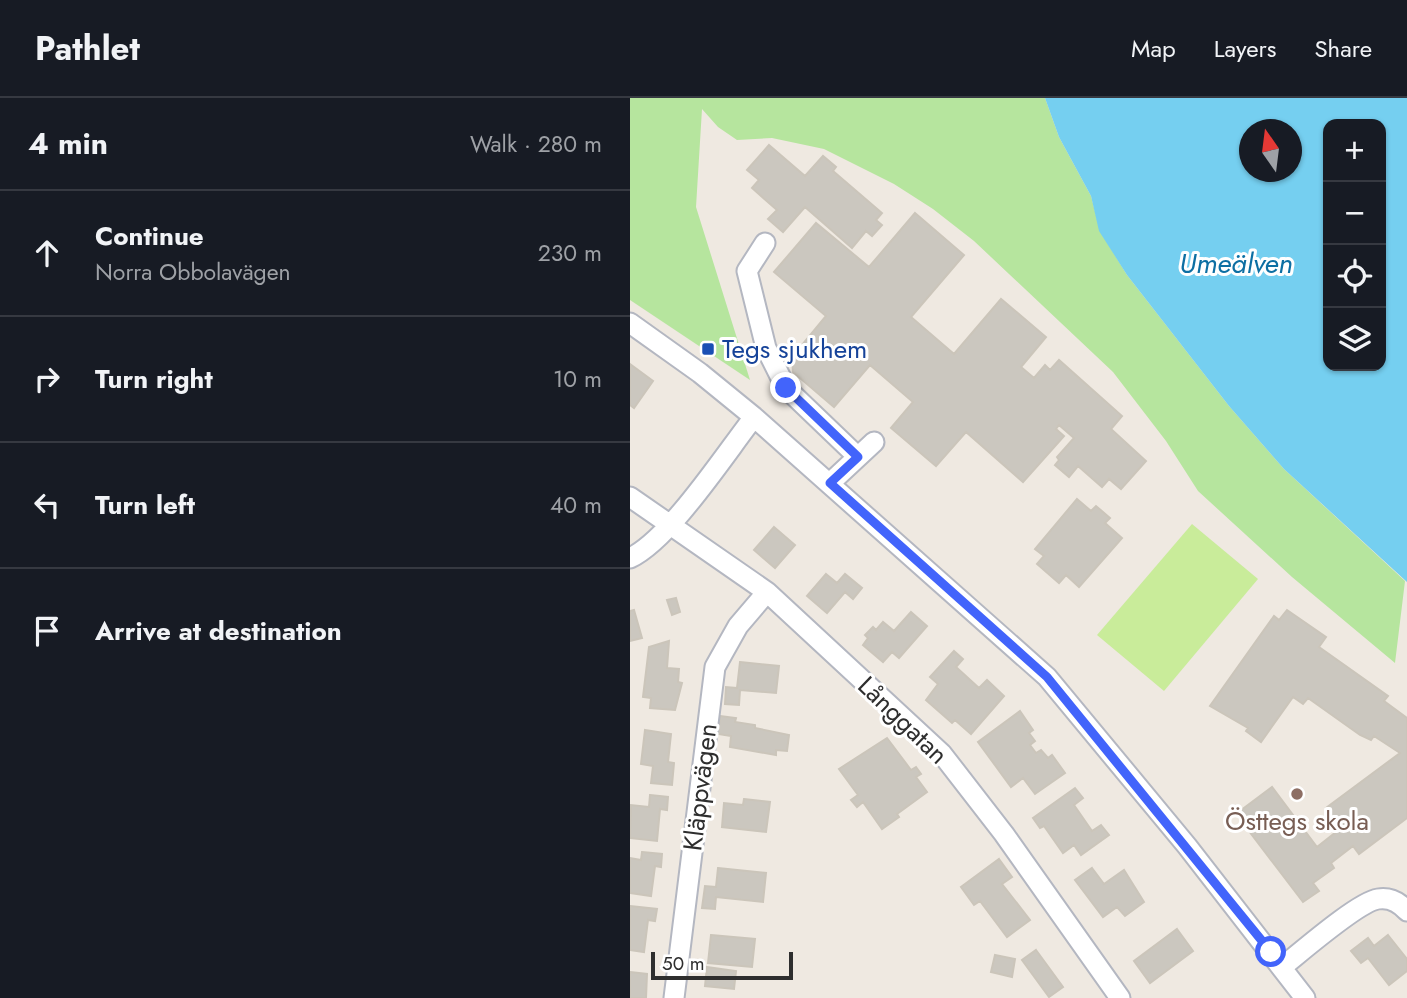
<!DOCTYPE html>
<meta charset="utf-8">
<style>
:root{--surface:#171b24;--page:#20242c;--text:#f1f3f6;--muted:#9ea1a6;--line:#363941}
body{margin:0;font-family:Jost,sans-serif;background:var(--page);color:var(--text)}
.controls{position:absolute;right:21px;top:21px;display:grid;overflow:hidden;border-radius:14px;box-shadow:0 2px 5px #0004}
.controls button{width:63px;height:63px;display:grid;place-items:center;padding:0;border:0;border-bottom:2px solid var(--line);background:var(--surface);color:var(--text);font:35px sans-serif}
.compass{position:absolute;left:609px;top:21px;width:63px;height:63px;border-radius:50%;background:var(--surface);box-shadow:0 2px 5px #0004;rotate:346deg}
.scale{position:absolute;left:21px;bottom:18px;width:142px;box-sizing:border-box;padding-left:7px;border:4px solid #2e2e2e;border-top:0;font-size:19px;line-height:24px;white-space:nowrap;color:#2e2e2e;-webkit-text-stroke:5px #fff;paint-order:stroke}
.stop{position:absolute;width:21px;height:21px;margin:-16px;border:5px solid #4264fb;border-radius:50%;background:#fff}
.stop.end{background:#4264fb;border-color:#fff;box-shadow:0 2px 7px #0008}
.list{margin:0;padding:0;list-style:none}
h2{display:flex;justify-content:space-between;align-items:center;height:91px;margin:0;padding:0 28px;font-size:30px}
h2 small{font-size:23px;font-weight:400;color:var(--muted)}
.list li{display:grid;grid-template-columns:46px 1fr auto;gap:21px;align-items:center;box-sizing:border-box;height:126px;padding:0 28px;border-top:2px solid var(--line)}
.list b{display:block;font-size:26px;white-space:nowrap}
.list p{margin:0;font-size:23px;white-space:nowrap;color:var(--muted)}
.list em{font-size:23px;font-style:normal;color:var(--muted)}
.icon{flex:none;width:38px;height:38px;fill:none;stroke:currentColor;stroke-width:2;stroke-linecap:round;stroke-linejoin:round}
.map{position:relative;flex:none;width:777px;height:900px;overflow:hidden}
header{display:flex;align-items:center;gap:42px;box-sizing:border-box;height:98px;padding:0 35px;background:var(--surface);border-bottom:2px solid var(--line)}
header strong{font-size:33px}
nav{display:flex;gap:38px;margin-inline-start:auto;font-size:24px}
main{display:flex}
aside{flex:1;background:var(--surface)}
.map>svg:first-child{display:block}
.green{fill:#b6e59e}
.pitch{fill:#c9ec9a}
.water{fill:#75cff0;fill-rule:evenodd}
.building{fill:#cbc7bf;stroke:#cbc5ba;stroke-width:2}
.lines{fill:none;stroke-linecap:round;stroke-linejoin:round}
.minor-casing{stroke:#b4b7c1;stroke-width:23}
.minor{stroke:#fff;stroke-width:19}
.route{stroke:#4264fb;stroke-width:9}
.transit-dot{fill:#1a4fb4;stroke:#fff;stroke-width:2.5}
.education-dot{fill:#8d6e63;stroke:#fff;stroke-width:2.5}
.labels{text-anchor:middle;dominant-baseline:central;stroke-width:6;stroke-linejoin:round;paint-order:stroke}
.transit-label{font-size:26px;fill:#164399;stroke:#fff;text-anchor:start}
.street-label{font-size:26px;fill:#2e2e2e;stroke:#fff}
.education-label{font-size:26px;fill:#785e54;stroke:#fff}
.water-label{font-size:28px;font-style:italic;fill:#0d6fa3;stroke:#fff}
</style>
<header>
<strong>Pathlet</strong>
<nav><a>Map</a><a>Layers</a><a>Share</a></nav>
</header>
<main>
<aside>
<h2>4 min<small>Walk · 280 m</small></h2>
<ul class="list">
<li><svg class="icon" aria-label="ahead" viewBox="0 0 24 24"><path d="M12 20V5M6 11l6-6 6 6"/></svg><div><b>Continue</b><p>Norra Obbolavägen</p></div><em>230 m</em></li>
<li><svg class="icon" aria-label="right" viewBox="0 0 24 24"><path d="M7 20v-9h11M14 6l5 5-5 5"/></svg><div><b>Turn right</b></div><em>10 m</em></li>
<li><svg class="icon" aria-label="left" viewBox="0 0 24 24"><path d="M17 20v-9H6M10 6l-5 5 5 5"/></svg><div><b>Turn left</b></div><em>40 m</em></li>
<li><svg class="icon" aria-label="arrive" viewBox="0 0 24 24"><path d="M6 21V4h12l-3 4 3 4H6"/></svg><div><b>Arrive at destination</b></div></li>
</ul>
</aside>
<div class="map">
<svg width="777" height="900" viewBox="0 0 777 900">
<rect width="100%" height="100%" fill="#efe9e1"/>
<path class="green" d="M0 0H415L429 39 461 98 470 133 497 177 599 308 654 371 775 483 765 565 662 479 568 393 536 343 483 274 344 143 303 111 264 86 194 51 142 40 107 42 88 29 72 11 66 109 120 282 0 202Z"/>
<path class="pitch" d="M562 426 628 481 534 593 467 537Z"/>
<path class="water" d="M415 0H777V484L654 371 599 308 497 177 469 133 461 98 429 39ZM698 26H751V268H698ZM620 32H662V74H620Z"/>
<path class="building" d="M139 47 175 78 193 58 206 69 203 73 252 115 246 122 252 127 242 138 236 133 222 150 175 109 153 134 138 121 147 112 122 90 129 82 117 72Z
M285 115 334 157 281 219 324 256 371 201 416 239 391 269 404 280 415 267 420 272 429 262 492 318 481 331 516 363 491 391 479 381 472 389 448 368 439 379 425 367 429 362 427 359 444 340 429 327 426 331 434 338 393 384 336 334 306 368 261 330 283 304 240 267 204 309 163 274 162 259 196 218 144 174 186 125 239 169Z
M0 266 23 283 4 310 0 307Z
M447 401 461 413 466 408 480 420 475 425 492 440 449 489 436 477 429 485 407 466 414 458 405 451Z
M144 429 165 447 145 470 124 452Z
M196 476 207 485 215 476 232 490 223 501 215 494 197 515 177 498Z
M46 500 50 514 42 517 37 502Z
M4 512 12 540 0 543V513Z
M657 512 696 539 689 549 758 598 754 603 777 620V720L729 756 723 748 701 765 704 770 683 785 689 793 673 804 606 716 642 689 687 749 711 730 696 710 770 655 744 638 741 642 730 637 678 600 673 606 663 599 631 644 616 633 618 630 580 608 644 518 649 522Z
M281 514 297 528 269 560 262 554 253 564 233 547 238 540 235 537 243 529 246 532 253 524 264 533Z
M39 543 37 570 49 571 48 584 52 585 45 612 20 610 21 600 13 599 19 549Z
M324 553 333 561 326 569 349 590 357 582 374 598 341 636 325 622 322 625 296 602 308 586 300 579Z
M110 564 149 568 146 595 110 592 109 607 95 606 96 589 107 590Z
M390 613 403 632 399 635 405 643 400 647 406 655 411 652 418 660 422 657 435 675 405 696 393 680 381 689 348 644Z
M90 618 106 620 105 624 125 627V630L159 637 157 653 146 652V657L100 649 101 638 88 636Z
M15 632 41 636 38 664 44 665 42 687 21 685 23 668 11 666Z
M257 640 281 672 286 669 291 676 286 679 297 694 267 716 269 719 252 731 233 704 227 709 221 702 228 697 209 671Z
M445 690 453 700 444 707 462 733 471 727 479 737 451 757 444 747 433 755 414 728 410 730 403 720Z
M20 697 38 699 37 712 30 711 27 743 0 740 1 707 19 709Z
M114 701 140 704 136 734 92 729 94 705 113 707Z
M12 754 32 756 31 769 25 768 21 798 0 795V760L11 762Z
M369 761 382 779 372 786 400 822 377 839 350 803 344 807 331 789Z
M88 770 136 775 133 804 86 799 85 811 72 810 75 788 86 789Z
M462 770 474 786 494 772 514 804 495 818 487 809 473 819 445 782Z
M0 808 27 811 25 823 18 822 14 854 0 852Z
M547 831 563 853 520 885 504 863Z
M81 837 125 841 122 869 78 865Z
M758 837 777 861V873L759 887 738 860 731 865 721 853 738 840 744 848Z
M406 852 433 889 419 899 392 862Z
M365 857 385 861 382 879 361 874Z
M77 869 106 873 104 891 75 888Z
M0 874 17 876 16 900H0Z"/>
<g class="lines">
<g class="minor-casing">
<path id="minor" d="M135 145 117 173 136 250 156 290 228 359
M0 225 70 275 124 319 417 579 557 748 675 900
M200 385 244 344
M0 399 137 494 312 656 374 736 490 900
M0 460C40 441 95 356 124 319
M652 869C671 854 728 804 748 801 760 799 769 804 777 813
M44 900 85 569 108 528 137 494"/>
</g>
<use href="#minor" class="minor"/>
</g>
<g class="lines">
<path class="route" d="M156 290 228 359 200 385 417 579 641 854"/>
</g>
<rect class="transit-dot" x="71" y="244" width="14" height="14" rx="3.5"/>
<circle class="education-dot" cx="667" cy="696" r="7"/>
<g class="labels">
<g class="transit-label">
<text x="92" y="251">Tegs sjukhem</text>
</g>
<g class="street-label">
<text transform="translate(273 622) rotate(44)">Långgatan</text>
<text transform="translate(70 689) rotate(-83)">Kläppvägen</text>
</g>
<g class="education-label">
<text x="667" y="723">Östtegs skola</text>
</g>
<g class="water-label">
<text x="606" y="165">Umeälven</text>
</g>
</g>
</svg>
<div class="controls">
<button>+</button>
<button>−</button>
<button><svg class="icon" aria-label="locate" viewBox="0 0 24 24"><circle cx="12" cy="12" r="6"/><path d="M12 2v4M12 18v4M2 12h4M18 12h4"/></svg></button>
<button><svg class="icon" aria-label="layers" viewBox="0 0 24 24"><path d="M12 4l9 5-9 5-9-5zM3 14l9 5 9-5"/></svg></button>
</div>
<svg class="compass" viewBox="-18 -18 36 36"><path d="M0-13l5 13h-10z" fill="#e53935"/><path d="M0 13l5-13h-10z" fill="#9ea1a6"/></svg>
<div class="scale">50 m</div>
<div class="stop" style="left:641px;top:854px"></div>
<div class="stop end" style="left:156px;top:290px"></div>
</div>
</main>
